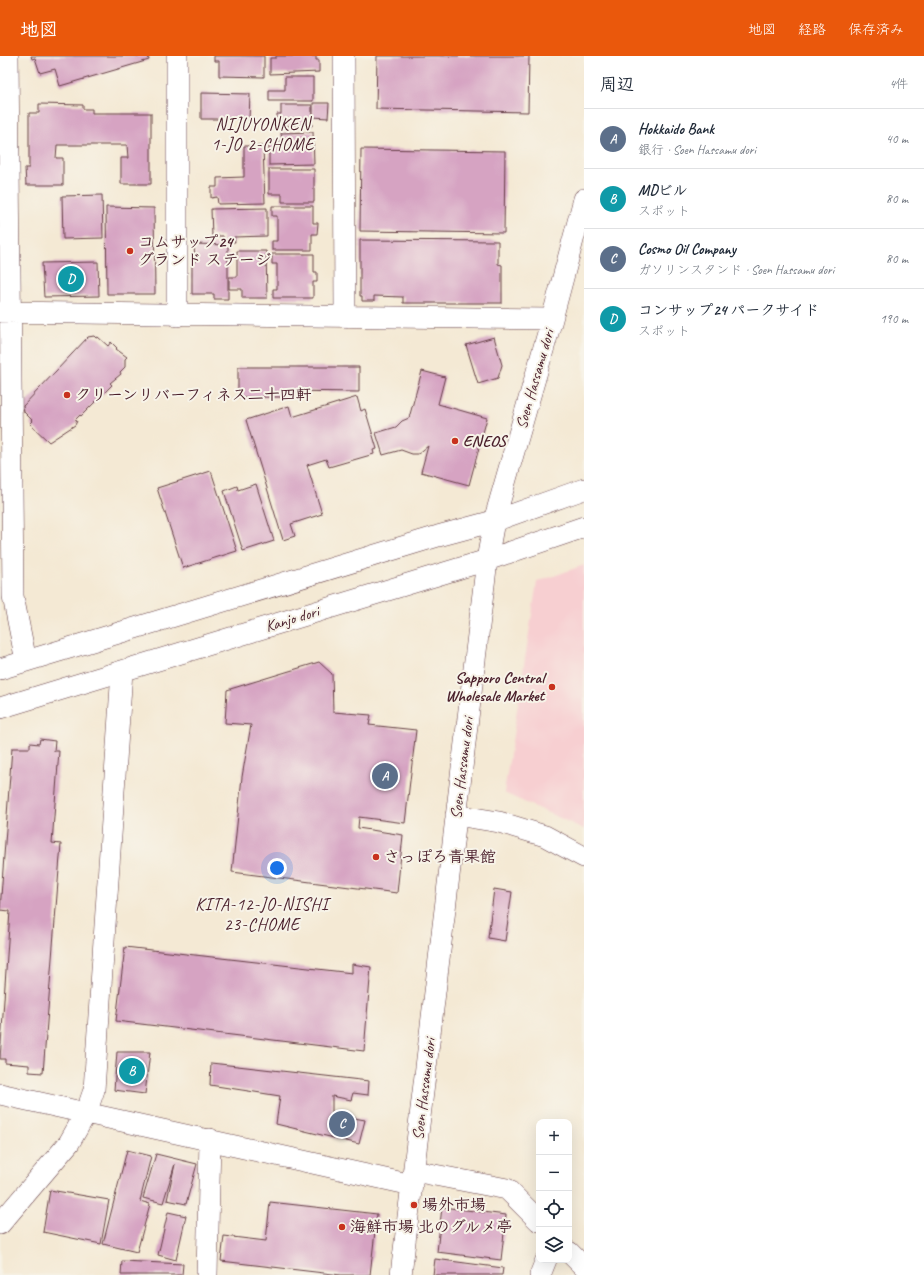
<!DOCTYPE html>
<html lang="ja">
<meta charset="utf-8">
<style>
:root{--surface:#fff;--page:#f6f6f7;--text:#1f2937;--muted:#747a83;--line:#e0e1e3;--accent:#ea580c}
body{margin:0;font-family:Caveat,"Klee One",sans-serif;background:var(--page);color:var(--text)}
.controls{position:absolute;right:12px;bottom:12px;display:grid;overflow:hidden;border-radius:8px;box-shadow:0 4px 16px #0002}
.controls button{width:36px;height:36px;display:grid;place-items:center;padding:0;border:0;border-bottom:1px solid var(--line);background:var(--surface);color:var(--text);font:20px sans-serif}
.you{position:absolute;left:277px;top:812px;width:14px;height:14px;margin:-10px;border:3px solid #fff;border-radius:50%;background:#1a73e8;box-shadow:0 0 0 6px #1a73e833}
.badge{display:grid;place-items:center;width:26px;height:26px;border-radius:50%;background:var(--accent);color:#fff;font-size:13px;font-weight:700}
.pin{position:absolute;translate:-50% -50%;border:2px solid #fff;box-shadow:0 1px 4px #0006}
.list{margin:0;padding:0;list-style:none}
h2{display:flex;justify-content:space-between;align-items:center;height:52px;margin:0;padding:0 16px;font-size:17px}
h2 small{font-size:13px;font-weight:400;color:var(--muted)}
.list li{display:grid;grid-template-columns:26px 1fr auto;gap:12px;align-items:center;box-sizing:border-box;height:60px;padding:0 16px;border-top:1px solid var(--line)}
.list b{display:block;font-size:15px;white-space:nowrap}
.list p{margin:0;font-size:13px;white-space:nowrap;color:var(--muted)}
.list em{font-size:13px;font-style:normal;color:var(--muted)}
.icon{flex:none;width:22px;height:22px;fill:none;stroke:currentColor;stroke-width:2;stroke-linecap:round;stroke-linejoin:round}
.map{position:relative;flex:none;width:584px;height:1219px;overflow:hidden}
header{display:flex;align-items:center;gap:24px;box-sizing:border-box;height:56px;padding:0 20px;background:var(--accent);color:#fff}
header strong{font-size:19px}
nav{display:flex;gap:22px;margin-inline-start:auto;font-size:14px}
main{display:flex}
aside{flex:1;background:var(--surface)}
.map>svg:first-child{display:block}
.built{fill:#f7cfd1}
.building{fill:#d6a3c2}
.lines{fill:none;stroke-linecap:round;stroke-linejoin:round}
.minor-casing{stroke:#643d44;stroke-width:22}
.minor{stroke:#fff;stroke-width:21}
.poi-dot{fill:#c8321e;stroke:#f7f3e8;stroke-width:1.5}
.labels{text-anchor:middle;dominant-baseline:central;stroke-width:4;stroke-linejoin:round;paint-order:stroke}
.poi-label{font-size:16px;font-weight:bold;fill:#4a1f2b;stroke:#f7f3e8;text-anchor:start}
.street-label{font-size:16px;fill:#4a1f2b;stroke:#f7f3e8}
.neighbourhood-label{font-size:17px;letter-spacing:1px;fill:#4a1f2b;stroke:#f7f3e8}
</style>
<header>
<strong>地図</strong>
<nav><a>地図</a><a>経路</a><a>保存済み</a></nav>
</header>
<main>
<div class="map">
<svg width="584" height="1219" viewBox="0 0 584 1219">
<rect width="100%" height="100%" fill="#f7f3e8"/>
<filter id="ink" filterUnits="userSpaceOnUse"><feTurbulence type="fractalNoise" baseFrequency=".025" numOctaves="2"/><feDisplacementMap in="SourceGraphic" scale="8" xChannelSelector="R" yChannelSelector="G"/><feConvolveMatrix kernelMatrix="1 2 1 2 8 2 1 2 1" color-interpolation-filters="sRGB"/></filter>
<filter id="wash" filterUnits="userSpaceOnUse"><feTurbulence type="fractalNoise" baseFrequency=".012" numOctaves="4" result="noise"/><feDisplacementMap in="SourceGraphic" scale="16" xChannelSelector="R" yChannelSelector="G"/><feGaussianBlur stdDeviation="0.9" result="paint"/><feColorMatrix in="noise" values="0 0 0 0 0 0 0 0 0 0 0 0 0 0 0 0 0 1.4 0 .05"/><feComposite in="paint" operator="in"/></filter>
<g filter="url(#wash)">
<rect width="100%" height="100%" fill="#f4e9d4"/>
<path class="built" d="M584 509V773L504 737 537 526Z"/>
<g id="blocks">
<path class="building" d="M31 0H148L149 4 60 30 55 13 40 17 35 2 32 3Z
M214 0H264V21L219 20V5H214Z
M276 0H316V4H319V16L270 18V2H276Z
M377 0H529L528 56 376 53Z
M285 21H313V45H269V34H285Z
M201 37 250 38 249 63H201Z
M313 47H329L328 62 313 61Z
M39 48 83 49V53H92V57H151V128H121V102H128L127 89H57L56 102H63V129H26L25 112H29V57H39Z
M281 49H312V70H277V58H281Z
M313 76 314 108 269 109V85H282L281 77Z
M244 90H263L265 147 218 148 217 141 211 142V131H217V122L244 121Z
M361 93 505 95 504 177 360 175Z
M269 113H314V146H282V138H269Z
M102 139 103 182 63 183 62 140Z
M272 150H313V167H318L317 178H312V194H272V185H277V160H272Z
M106 151 154 152 155 238H107Z
M267 152V180L234 181 235 186H223V180H212L211 153Z
M360 184 498 185V208L502 209V247H403V241L374 240V245H362V240H360Z
M194 188 228 189V243H214V238H192V206H195Z
M237 195H266L267 242H242V233H229V221H237Z
M272 198H314V216H317V226H313V242H273V233H277V208H272Z
M98 206 99 240 44 241 42 207Z
M94 280 96 282 98 281 108 290 111 286 117 292 116 293 127 301 125 303V311L120 316 121 318 110 327 112 329 81 360 80 359 75 364 77 365 75 369 49 386 30 368 33 365 24 356 23 350 88 281Z
M494 281 502 309 498 322 478 328 466 289Z
M238 311H359V336L284 335V341H238Z
M422 315 445 321 438 348 487 362 469 429 421 416 428 390 418 398H412L401 394 383 399 376 377 396 371 402 365 409 362Z
M357 341 361 355 365 353 377 393 373 394 374 398 329 411 326 403 307 409 322 458 291 468 295 480 283 484 246 364 289 350 292 361Z
M211 415 237 495 183 512 157 432Z
M256 428 274 485 243 495 224 435 237 430 238 434Z
M319 606 332 618 333 656 371 659 369 669 416 674 405 767 359 761 358 772 403 779 397 837 232 816 242 721 251 669 225 667 227 634Z
M40 683 55 685 54 695H59L52 787 61 788 43 1017 29 1016V1009L5 1007V1003H0L10 855 0 854 12 692H30V687L39 688Z
M494 833 512 836 505 885 488 882Z
M125 891 352 917V908L371 911 364 995 116 965Z
M117 996H150L145 1038 114 1034Z
M211 1007 369 1025 368 1039 353 1037 351 1044 332 1040V1058L365 1064 359 1088 276 1068 280 1040 210 1029Z
M127 1094 151 1100 140 1145 150 1148 137 1196 103 1188Z
M156 1098 197 1108 186 1148 167 1144 175 1108 163 1147 143 1142Z
M50 1134 109 1144 101 1188 43 1176Z
M270 1146 377 1158 370 1219H341L221 1205 224 1180 266 1185Z
M442 1151 506 1159 501 1204 437 1196Z
M168 1156 186 1160 176 1204 158 1199Z
M435 1203 503 1212 502 1219H433Z
M122 1205 183 1208 182 1219H121Z"/>
</g>
</g>
<g filter="url(#ink)">
<use href="#blocks" fill-opacity="0" stroke="#643d44" stroke-width="1"/>
<g class="lines">
<g class="minor-casing">
<path id="minor" d="M8 0 13 540 26 605
M344 0 345 261
M0 256 552 263
M177 260V0
M0 613 438 480 494 465 584 433
M0 652 487 504 584 471
M456 759 499 766 545 780 584 801
M0 1038 412 1129
M414 1115 507 1133 539 1165
M0 1168 69 1087 86 1057 94 1034 122 615
M569 1196 584 1211
M207 1219 210 1083
M401 1219 487 504 494 465 552 263 584 143
M540 1219 546 1204"/>
</g>
<use href="#minor" class="minor"/>
</g>
</g>
<g class="poi-dot">
<circle cx="130" cy="195" r="4"/>
<circle cx="67" cy="339" r="4"/>
<circle cx="455" cy="385" r="4"/>
<circle cx="552" cy="631" r="4"/>
<circle cx="376" cy="801" r="4"/>
<circle cx="414" cy="1149" r="4"/>
<circle cx="342" cy="1171" r="4"/>
</g>
<g class="labels">
<g class="poi-label">
<text x="138" y="186">コムサップ24<tspan x="138" dy="18">グランド ステージ</tspan></text>
<text x="75" y="339">クリーンリバーフィネス二十四軒</text>
<text x="463" y="385">ENEOS</text>
<text x="544" y="622" text-anchor="end">Sapporo Central<tspan x="544" dy="18">Wholesale Market</tspan></text>
<text x="384" y="801">さっぽろ青果館</text>
<text x="422" y="1149">場外市場</text>
<text x="350" y="1171">海鮮市場 北のグルメ亭</text>
</g>
<g class="street-label">
<text transform="translate(535 323) rotate(-74)">Soen Hassamu dori</text>
<text transform="translate(292 563) rotate(-17)">Kanjo dori</text>
<text transform="translate(462 712) rotate(-83)">Soen Hassamu dori</text>
<text transform="translate(424 1033) rotate(-83)">Soen Hassamu dori</text>
</g>
<g class="neighbourhood-label">
<text x="263" y="68">NIJUYONKEN<tspan x="263" dy="20">1-JO 2-CHOME</tspan></text>
<text x="262" y="848">KITA-12-JO-NISHI<tspan x="262" dy="20">23-CHOME</tspan></text>
</g>
</g>
</svg>
<div class="controls">
<button>+</button>
<button>−</button>
<button><svg class="icon" aria-label="locate" viewBox="0 0 24 24"><circle cx="12" cy="12" r="6"/><path d="M12 2v4M12 18v4M2 12h4M18 12h4"/></svg></button>
<button><svg class="icon" aria-label="layers" viewBox="0 0 24 24"><path d="M12 4l9 5-9 5-9-5zM3 14l9 5 9-5"/></svg></button>
</div>
<div class="you"></div>
<div class="pin badge" style="left:385px;top:720px;background:#5c6f8a">A</div>
<div class="pin badge" style="left:132px;top:1015px;background:#0f9aa8">B</div>
<div class="pin badge" style="left:342px;top:1068px;background:#5c6f8a">C</div>
<div class="pin badge" style="left:71px;top:223px;background:#0f9aa8">D</div>
</div>
<aside>
<h2>周辺<small>4件</small></h2>
<ul class="list">
<li><span class="badge" style="background:#5c6f8a">A</span><div><b>Hokkaido Bank</b><p>銀行 · Soen Hassamu dori</p></div><em>40 m</em></li>
<li><span class="badge" style="background:#0f9aa8">B</span><div><b>MDビル</b><p>スポット</p></div><em>80 m</em></li>
<li><span class="badge" style="background:#5c6f8a">C</span><div><b>Cosmo Oil Company</b><p>ガソリンスタンド · Soen Hassamu dori</p></div><em>80 m</em></li>
<li><span class="badge" style="background:#0f9aa8">D</span><div><b>コンサップ24 パークサイド</b><p>スポット</p></div><em>190 m</em></li>
</ul>
</aside>
</main>
